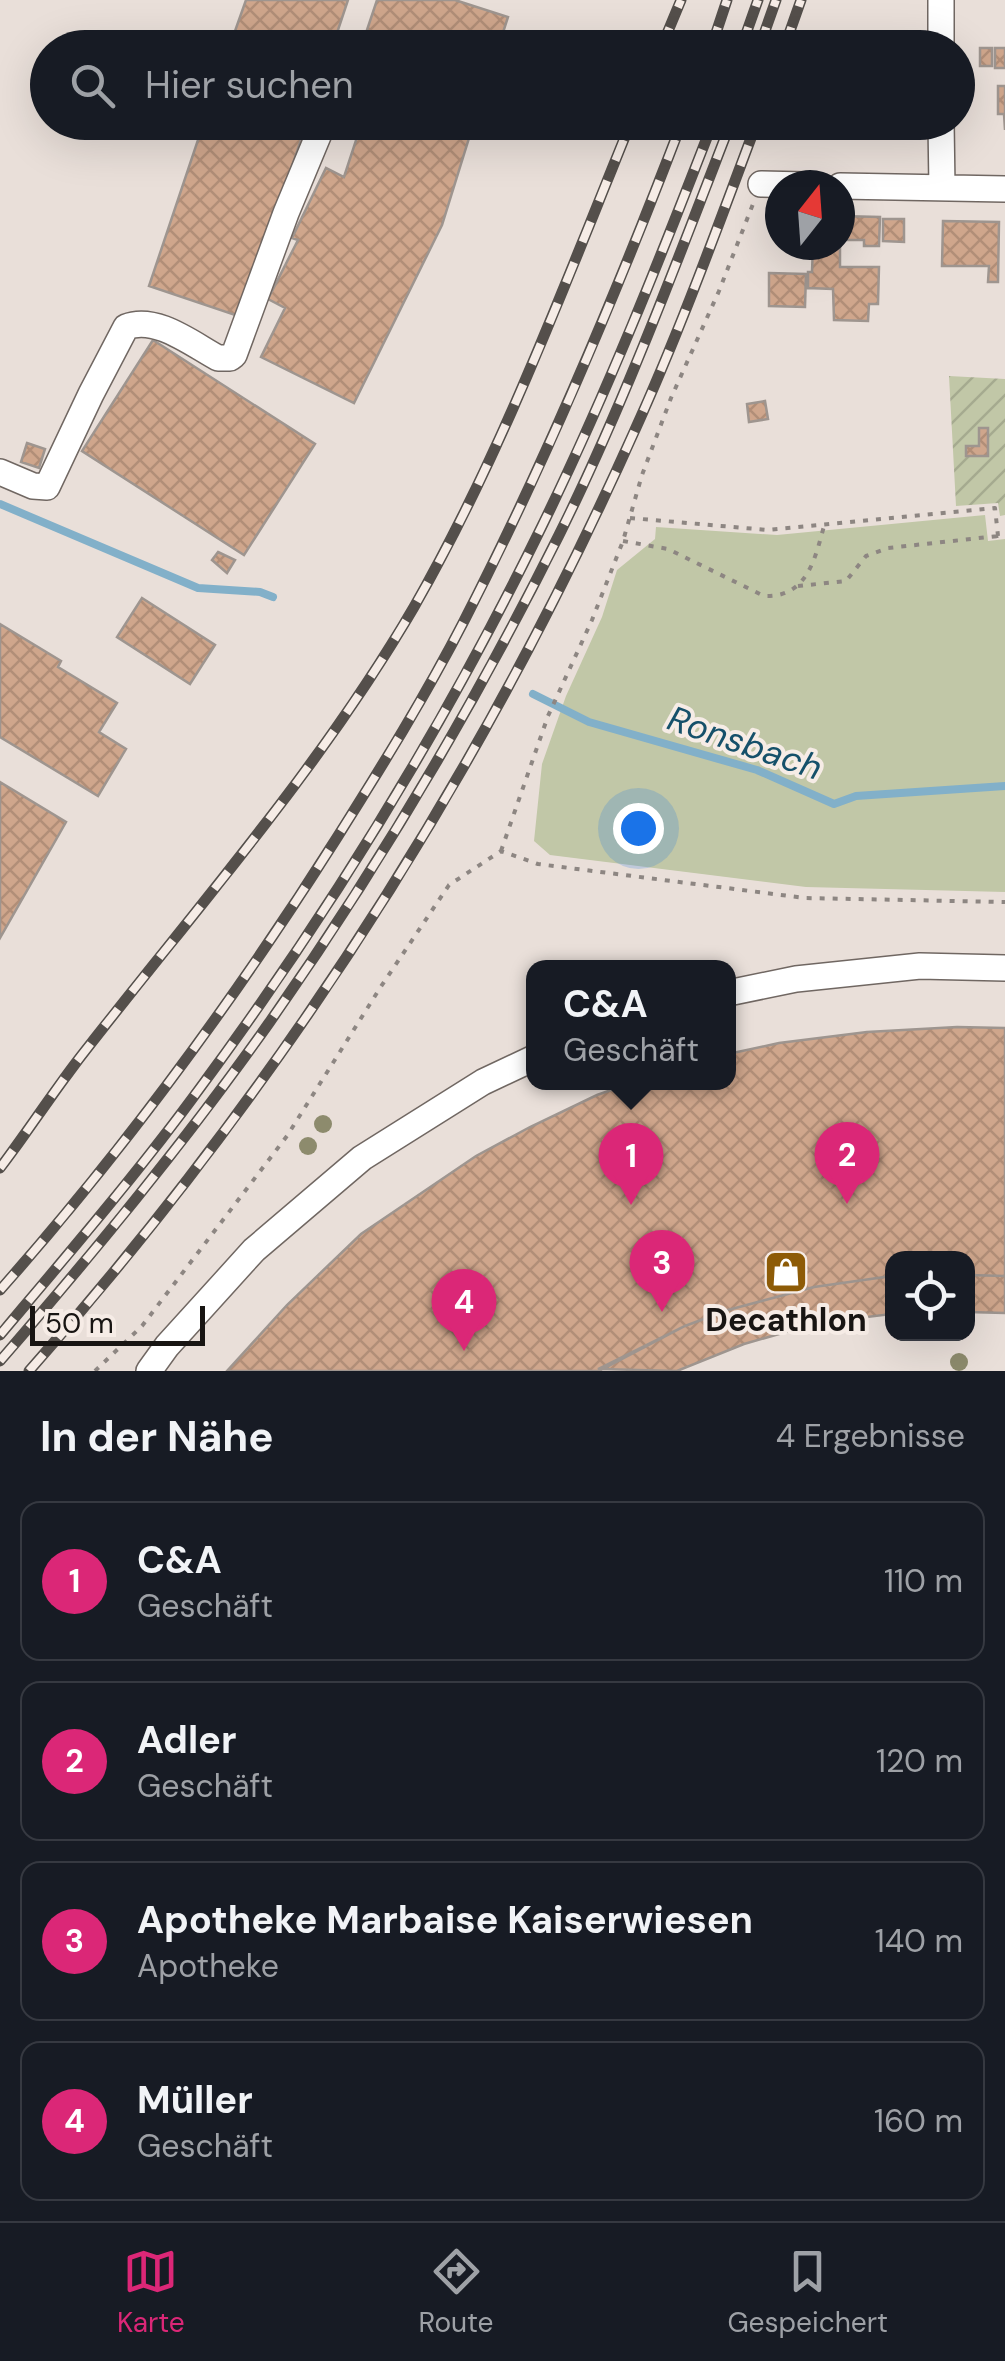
<!DOCTYPE html>
<html lang="de">
<meta charset="utf-8">
<style>
:root{--surface:#171b24;--page:#242831;--text:#f1f3f6;--muted:#9ea1a6;--line:#363941;--accent:#db2777}
body{margin:0;font-family:"DM Sans",sans-serif;background:var(--page);color:var(--text)}
.controls{position:absolute;right:30px;bottom:30px;display:grid;overflow:hidden;border-radius:20px;box-shadow:0 10px 40px #0002}
.controls button{width:90px;height:90px;display:grid;place-items:center;padding:0;border:0;border-bottom:2px solid var(--line);background:var(--surface);color:var(--text);font:50px sans-serif}
.compass{position:absolute;left:765px;top:170px;width:90px;height:90px;border-radius:50%;background:var(--surface);box-shadow:0 10px 40px #0002;rotate:17deg}
.scale{position:absolute;left:30px;bottom:25px;width:175px;box-sizing:border-box;padding-left:10px;border:5px solid #181513;border-top:0;font-size:28px;line-height:35px;white-space:nowrap;color:#181513;-webkit-text-stroke:8px #f6ece6;paint-order:stroke}
.you{position:absolute;left:638px;top:828px;width:35px;height:35px;margin:-25px;border:8px solid #fff;border-radius:50%;background:#1a73e8;box-shadow:0 0 0 15px #1a73e833}
.badge{display:grid;place-items:center;width:65px;height:65px;border-radius:50%;background:var(--accent);color:#fff;font-size:32px;font-weight:700}
.pin{position:absolute;translate:-50% -82px;filter:drop-shadow(0 2px 5px #0008)}
.pin::after{content:'';position:absolute;top:52px;width:35px;height:30px;background:inherit;clip-path:polygon(0 0,100% 0,50% 100%)}
.popup{position:absolute;left:526px;top:960px;width:210px;height:130px;box-sizing:border-box;display:grid;place-content:center;border-radius:20px;background:var(--surface);filter:drop-shadow(0 2px 8px #0005);font-size:32px;white-space:nowrap;color:var(--muted)}
.popup b{font-size:38px;color:var(--text)}
.popup::after{content:'';position:absolute;left:50%;top:100%;margin-left:-20px;border:20px solid transparent;border-top-color:var(--surface)}
.list{margin:0;padding:0;list-style:none}
h2{display:flex;justify-content:space-between;align-items:center;height:130px;margin:0;padding:0 40px;font-size:42px}
h2 small{font-size:32px;font-weight:400;color:var(--muted)}
.list li{display:grid;grid-template-columns:65px 1fr auto;gap:30px;align-items:center;box-sizing:border-box;height:160px;margin:0 20px 20px;padding:0 20px;border:2px solid var(--line);border-radius:20px}
.list b{display:block;font-size:38px;white-space:nowrap}
.list p{margin:0;font-size:32px;white-space:nowrap;color:var(--muted)}
.list em{font-size:32px;font-style:normal;color:var(--muted)}
.icon{flex:none;width:55px;height:55px;fill:none;stroke:currentColor;stroke-width:2;stroke-linecap:round;stroke-linejoin:round}
.map{position:relative;flex:none;width:1005px;height:1371px;overflow:hidden}
.search{position:absolute;background:var(--surface);box-shadow:0 10px 40px #0002;left:30px;right:30px;top:30px;height:110px;display:flex;align-items:center;gap:25px;box-sizing:border-box;padding:0 35px;border-radius:55px;color:var(--muted);font-size:38px}
.sheet{height:850px;background:var(--surface)}
nav{display:flex;justify-content:space-around;align-items:center;box-sizing:border-box;height:140px;border-top:2px solid var(--line);background:var(--surface);font-size:28px;color:var(--muted)}
nav a{display:grid;justify-items:center;gap:5px}
nav .on{color:var(--accent)}
.map>svg:first-child{display:block}
.green{fill:#c1c7a7}
.garden{fill:url(#garden-furrows)}
.lines{fill:none;stroke-linecap:round;stroke-linejoin:round}
.stream{stroke:#82b0c9;stroke-width:8}
.building{fill:url(#building-cross-hatch);stroke:#9e958f;stroke-width:2.5}
.minor-casing{stroke:#706762;stroke-width:28}
.path{stroke:#8d8682;stroke-width:4;stroke-dasharray:5 8;stroke-linecap:butt}
.minor{stroke:#fff;stroke-width:25}
.rail-casing{stroke:#544f4b;stroke-width:11}
.rail{stroke:#f6ece6;stroke-width:8;stroke-dasharray:22;stroke-linecap:butt}
.tree{fill:#8d8b6d}
.labels{text-anchor:middle;dominant-baseline:central;stroke-width:8;stroke-linejoin:round;paint-order:stroke}
.poi-label{font-size:32px;font-weight:bold;fill:#181513;stroke:#f6ece6}
.water-label{font-size:35px;font-style:italic;fill:#15506a;stroke:#f6ece6}
</style>
<div class="map">
<svg width="1005" height="1371" viewBox="0 0 1005 1371">
<defs>
<pattern id="garden-furrows" width="10" height="10" patternUnits="userSpaceOnUse" patternTransform="scale(2.5)"><rect width="10" height="10" fill="#c1c7a7"/><path d="M-1 1l2-2M0 10L10 0M9 11l2-2" fill="none" stroke="#a5aa8f"/></pattern>
<pattern id="building-cross-hatch" width="8" height="8" patternUnits="userSpaceOnUse" patternTransform="scale(2.5)"><rect width="8" height="8" fill="#cfa68c"/><path d="M0 0l8 8M0 8l8-8" fill="none" stroke="#b18e78"/></pattern>
</defs>
<rect width="100%" height="100%" fill="#e9dfd9"/>
<path class="green" d="M985 515 988 541 1005 539V892L806 887 550 855 534 841 542 764 566 696 602 617 617 570 655 539 656 527 777 535Z"/>
<path class="garden" d="M949 376 1005 379V515L1000 516 998 503 956 506Z"/>
<g class="lines">
<path class="stream" d="M0 504 198 588 260 592 273 597
M533 694 589 722 757 770 834 804 856 796 1005 786"/>
</g>
<path class="building" d="M246 0H348L332 48H229Z
M377 0H455L508 17 498 48H385L388 40 366 33Z
M980 48H992V66H980Z
M995 48H1005V68H995Z
M998 86H1005V130L1004 114H998Z
M204 122H307L241 317 149 286Z
M362 122H474L442 225 354 403 261 357 285 308 268 299 298 240 292 238 326 168 344 177Z
M840 216 880 217 879 246H864V240H840V267H879L878 304H869L868 321 834 320 833 289 808 288V272H812L813 245H840Z
M883 219H904V242L883 241Z
M943 221 999 222 998 282H988L989 266H942Z
M769 273 806 274 805 307 769 306Z
M153 340 315 444 244 555 82 451Z
M765 401 768 419 749 422 747 404Z
M979 428H988V456H966V446H979Z
M27 443 45 449 39 468 21 462Z
M218 552 235 560 227 573 212 560Z
M142 598 215 645 190 684 117 637Z
M0 624 61 661 58 667 117 703 99 732 126 749 98 796 0 737Z
M0 782 66 822 0 938Z
M957 1027 1005 1028V1276L968 1275V1258H892V1276L814 1287 728 1310 685 1326 599 1371H227L287 1305 361 1234 476 1156 530 1127 597 1095 634 1082H728V1054L779 1043 867 1032Z
M968 1275 1005 1276V1313L968 1312Z
M892 1276V1314L834 1321 786 1332 744 1344 677 1371 598 1369 685 1326 728 1310 814 1287Z"/>
<g class="lines">
<g class="minor-casing">
<path id="minor" d="M941 0V48
M941 122 942 188
M761 184 805 185
M840 186 1005 189
M0 472 33 486 47 487 91 394 126 327C156 315 192 344 218 358H230L234 355 286 213 323 124
M728 993 796 979 920 966 1005 968
M149 1371 167 1346 254 1250 362 1158 483 1082 534 1058"/>
</g>
<path class="path" d="M630 518 768 530 995 508 998 536 1005 535
M623 541 668 549 764 596C807 598 815 559 824 526
M798 586 846 581 866 556 888 548 998 536
M501 851 548 716 592 620 623 541 642 475 671 398 719 291 753 204
M95 1371 142 1326 287 1136 380 988 449 885 501 851 538 864 805 898 1005 902"/>
<use href="#minor" class="minor"/>
<g class="rail-casing">
<path id="rail" d="M661 48 681 0
M711 48 727 0
M741 48 758 0
M759 48 776 0
M784 48 801 0
M0 1168C29 1130 55 1089 85 1051 198 906 321 767 414 607 502 453 564 286 631 122
M0 1290C125 1149 237 996 338 836 382 766 426 695 464 621 547 459 617 292 682 122
M0 1335C68 1254 138 1173 200 1088 330 912 446 723 542 526 606 395 660 259 713 122
M0 1361C94 1252 186 1141 269 1023 377 869 475 704 559 535 625 402 677 261 731 122
M29 1371C279 1089 480 776 634 432 680 331 718 226 757 122"/>
</g>
<use href="#rail" class="rail"/>
</g>
<g class="tree">
<circle cx="323" cy="1124" r="9"/>
<circle cx="308" cy="1146" r="9"/>
<circle cx="959" cy="1362" r="9"/>
</g>
<defs>
<g id="shop-square" transform="scale(2.25)"><rect x="-9" y="-9" width="18" height="18" rx="4" fill="#8d5b07" stroke="#f6ece6"/><path d="M-5-2.5h2.3a2.7 3.5 0 0 1 5.4 0H5L5.5 6h-11ZM-1.5-2.5h3a1.5 2.3 0 0 0-3 0Z" fill="#fff"/></g>
</defs>
<g fill-rule="evenodd">
<use href="#shop-square" x="786" y="1272"/>
</g>
<g class="labels">
<g class="poi-label">
<text x="786" y="1320">Decathlon</text>
</g>
<g class="water-label">
<text transform="translate(745 743) rotate(19)">Ronsbach</text>
</g>
</g>
</svg>
<div class="controls">
<button><svg class="icon" aria-label="locate" viewBox="0 0 24 24"><circle cx="12" cy="12" r="6"/><path d="M12 2v4M12 18v4M2 12h4M18 12h4"/></svg></button>
</div>
<svg class="compass" viewBox="-18 -18 36 36"><path d="M0-13l5 13h-10z" fill="#e53935"/><path d="M0 13l5-13h-10z" fill="#9ea1a6"/></svg>
<div class="scale">50 m</div>
<div class="you"></div>
<div class="pin badge" style="left:631px;top:1205px">1</div>
<div class="popup"><b>C&amp;A</b>Geschäft</div>
<div class="pin badge" style="left:847px;top:1204px">2</div>
<div class="pin badge" style="left:662px;top:1312px">3</div>
<div class="pin badge" style="left:464px;top:1351px">4</div>
<div class="search"><svg class="icon" aria-label="search" viewBox="0 0 24 24"><circle cx="10" cy="10" r="6"/><path d="M15 15l6 6"/></svg>Hier suchen</div>
</div>
<section class="sheet">
<h2>In der Nähe<small>4 Ergebnisse</small></h2>
<ul class="list">
<li><span class="badge">1</span><div><b>C&amp;A</b><p>Geschäft</p></div><em>110 m</em></li>
<li><span class="badge">2</span><div><b>Adler</b><p>Geschäft</p></div><em>120 m</em></li>
<li><span class="badge">3</span><div><b>Apotheke Marbaise Kaiserwiesen</b><p>Apotheke</p></div><em>140 m</em></li>
<li><span class="badge">4</span><div><b>Müller</b><p>Geschäft</p></div><em>160 m</em></li>
</ul>
</section>
<nav>
<a class="on"><svg class="icon" aria-label="map" viewBox="0 0 24 24"><path d="M3 6l6-2 6 2 6-2v14l-6 2-6-2-6 2zM9 4v14M15 6v14"/></svg>Karte</a>
<a><svg class="icon" aria-label="directions" viewBox="0 0 24 24"><path d="M12 3l9 9-9 9-9-9zM9 14v-3h6M13 9l2 2-2 2"/></svg>Route</a>
<a><svg class="icon" aria-label="saved" viewBox="0 0 24 24"><path d="M7 4h10v16l-5-4-5 4z"/></svg>Gespeichert</a>
</nav>
